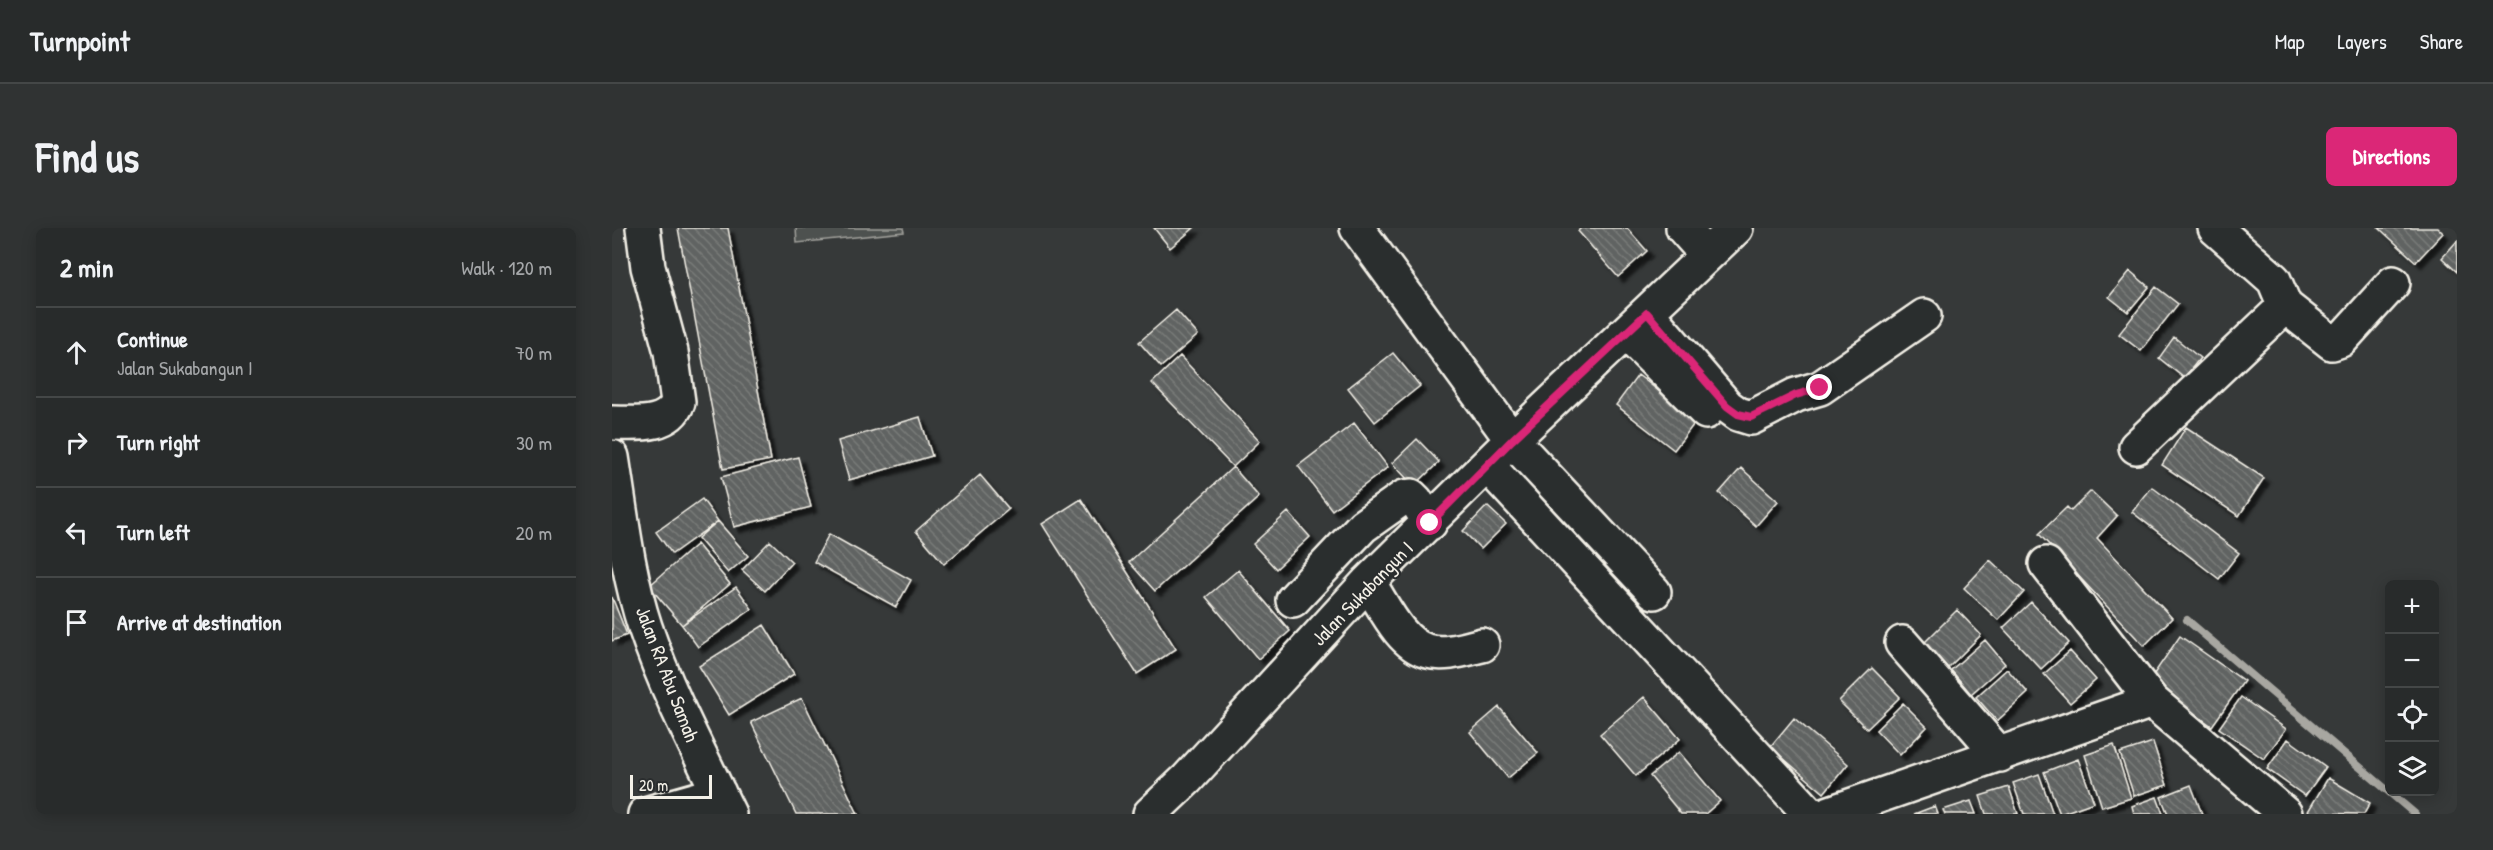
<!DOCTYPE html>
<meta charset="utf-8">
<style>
:root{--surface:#282b2b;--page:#303333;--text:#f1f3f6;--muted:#a5a7a9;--line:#444747;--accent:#db2777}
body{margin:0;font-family:"Patrick Hand",sans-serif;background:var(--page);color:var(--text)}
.controls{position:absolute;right:18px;bottom:18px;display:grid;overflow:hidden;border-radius:9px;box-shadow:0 3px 15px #0003}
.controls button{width:54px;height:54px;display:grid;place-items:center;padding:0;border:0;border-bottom:2px solid var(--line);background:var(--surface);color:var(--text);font:30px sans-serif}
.scale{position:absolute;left:18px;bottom:15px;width:82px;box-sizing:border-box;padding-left:6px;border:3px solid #f4f1e8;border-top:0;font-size:16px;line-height:21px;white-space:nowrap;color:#f4f1e8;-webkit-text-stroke:4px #2a2d2e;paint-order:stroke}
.stop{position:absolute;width:18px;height:18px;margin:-14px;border:4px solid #db2777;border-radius:50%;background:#fff}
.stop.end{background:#db2777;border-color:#fff;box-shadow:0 2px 6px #0008}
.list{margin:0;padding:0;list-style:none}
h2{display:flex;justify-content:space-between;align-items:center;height:78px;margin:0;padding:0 24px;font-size:26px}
h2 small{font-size:20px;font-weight:400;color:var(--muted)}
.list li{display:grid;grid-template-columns:39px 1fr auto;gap:18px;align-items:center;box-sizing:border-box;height:90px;padding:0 24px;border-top:2px solid var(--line)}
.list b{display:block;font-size:22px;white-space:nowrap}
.list p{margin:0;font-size:20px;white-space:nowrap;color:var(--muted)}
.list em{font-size:20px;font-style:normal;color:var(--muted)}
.icon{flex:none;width:33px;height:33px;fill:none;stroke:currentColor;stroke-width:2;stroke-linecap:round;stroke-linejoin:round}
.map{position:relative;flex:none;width:1845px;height:586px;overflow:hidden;border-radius:9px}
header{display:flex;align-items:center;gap:36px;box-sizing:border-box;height:84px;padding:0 30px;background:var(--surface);border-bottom:2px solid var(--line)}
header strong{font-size:28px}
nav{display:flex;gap:33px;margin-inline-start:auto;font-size:21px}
.intro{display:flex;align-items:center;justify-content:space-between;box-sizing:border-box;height:144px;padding:0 36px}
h1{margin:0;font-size:42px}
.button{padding:15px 27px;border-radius:9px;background:var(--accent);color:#fff;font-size:21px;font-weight:700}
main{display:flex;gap:36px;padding:0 36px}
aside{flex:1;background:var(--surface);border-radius:9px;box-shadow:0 3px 15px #0003}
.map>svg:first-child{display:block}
.pitch{fill:#4e514f;stroke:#a1a19c;stroke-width:1.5}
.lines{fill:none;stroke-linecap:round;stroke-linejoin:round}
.stream{stroke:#a8a7a1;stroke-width:8}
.building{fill:url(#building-back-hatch);stroke:#f4f1e8;stroke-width:1.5;filter:url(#shadow)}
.minor-casing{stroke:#f4f1e8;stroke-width:38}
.minor{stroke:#2a2d2e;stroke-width:33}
.route{stroke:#db2777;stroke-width:8}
.labels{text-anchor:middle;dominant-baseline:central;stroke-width:4.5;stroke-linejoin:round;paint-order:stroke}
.street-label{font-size:20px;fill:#f4f1e8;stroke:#2a2d2e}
</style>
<header>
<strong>Turnpoint</strong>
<nav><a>Map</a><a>Layers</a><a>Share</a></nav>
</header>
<div class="intro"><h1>Find us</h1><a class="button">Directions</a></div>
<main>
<aside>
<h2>2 min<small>Walk · 120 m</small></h2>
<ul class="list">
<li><svg class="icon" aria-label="ahead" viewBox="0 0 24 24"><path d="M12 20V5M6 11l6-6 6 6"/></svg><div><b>Continue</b><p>Jalan Sukabangun I</p></div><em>70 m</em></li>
<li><svg class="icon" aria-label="right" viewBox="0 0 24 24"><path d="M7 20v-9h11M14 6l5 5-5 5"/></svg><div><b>Turn right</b></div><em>30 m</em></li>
<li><svg class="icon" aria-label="left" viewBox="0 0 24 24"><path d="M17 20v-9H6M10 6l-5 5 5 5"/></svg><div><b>Turn left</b></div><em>20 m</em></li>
<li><svg class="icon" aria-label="arrive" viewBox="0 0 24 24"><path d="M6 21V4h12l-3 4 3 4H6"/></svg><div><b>Arrive at destination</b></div></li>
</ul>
</aside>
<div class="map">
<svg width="1845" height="586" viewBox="0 0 1845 586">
<defs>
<pattern id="building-back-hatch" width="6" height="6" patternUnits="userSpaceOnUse" patternTransform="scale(1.5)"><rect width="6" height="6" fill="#616362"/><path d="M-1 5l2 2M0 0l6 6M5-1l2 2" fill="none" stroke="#787a78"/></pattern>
<filter id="shadow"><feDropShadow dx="5.5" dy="5.5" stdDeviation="1.5" flood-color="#0009"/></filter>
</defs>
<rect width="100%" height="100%" fill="#363939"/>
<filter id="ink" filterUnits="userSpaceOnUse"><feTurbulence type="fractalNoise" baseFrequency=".0167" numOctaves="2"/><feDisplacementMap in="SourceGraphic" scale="12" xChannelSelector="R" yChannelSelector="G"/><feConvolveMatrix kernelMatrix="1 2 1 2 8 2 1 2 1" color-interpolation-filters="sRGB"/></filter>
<g filter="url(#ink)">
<path class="pitch" d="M184 0H291L292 4 185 15Z"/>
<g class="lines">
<path class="stream" d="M1575 392 1803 586"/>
</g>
<path class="building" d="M66 0H116L159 232 111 241Z
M542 0H582L558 20Z
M969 0H1015L1035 23 1006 49 966 3Z
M1767 0H1826L1831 5 1804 34Z
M1845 13V44L1830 30Z
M1518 43 1537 59 1516 84 1497 69Z
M1544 59 1566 76 1529 123 1507 106Z
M564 82 586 107 549 139 527 114Z
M1562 109 1588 130 1572 150 1547 130Z
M781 125 808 158 763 194 736 160Z
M568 128 648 213 621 239 540 155Z
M1026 147 1085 192 1062 222 1004 177Z
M308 189 320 228 237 252 226 213Z
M742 195 776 239 720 282 686 238Z
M1574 199 1652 250 1627 288 1550 237Z
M805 211 827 234 802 258 780 235Z
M186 229 199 279 122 299 109 249Z
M621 239 647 269 543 363 517 334Z
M1129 240 1166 273 1144 298 1107 265Z
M368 247 397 281 332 336 304 303Z
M1540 259 1627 325 1607 351 1520 284Z
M1479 263 1505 288 1485 310 1560 390 1532 418 1427 306 1455 279 1459 283Z
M90 271 106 293 60 326 44 304Z
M469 271 564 421 525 446 430 296Z
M875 278 894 296 869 321 851 303Z
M676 284 698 309 664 341 641 316Z
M106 293 136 328 116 345 86 310Z
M217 306 299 352 284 379 202 334Z
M158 313 180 334 153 363 130 342Z
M85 316 118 356 70 397 37 358Z
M1378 332 1412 364 1386 392 1352 360Z
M626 342 678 403 646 431 594 369Z
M124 359 140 381 86 419 70 397Z
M0 369 15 407 0 413Z
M1419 374 1457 415 1429 441 1391 400Z
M1345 382 1369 407 1335 441 1311 416Z
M152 397 182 446 117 487 87 438Z
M1568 408 1632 453 1600 498 1537 453Z
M1373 412 1393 436 1359 466 1339 442Z
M1458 423 1484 452 1458 475 1432 446Z
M1260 440 1288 469 1255 501 1227 473Z
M1395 441 1416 465 1385 493 1364 469Z
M1032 469 1068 511 1024 548 988 506Z
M1629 469 1674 501 1652 531 1607 500Z
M190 470 246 586H184L139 494Z
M1291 475 1315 499 1288 527 1264 502Z
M887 479 926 525 896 550 858 504Z
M1182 490 1236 536 1212 565 1158 519Z
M1676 511 1714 539 1693 568 1655 541Z
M1541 514 1555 557 1522 568 1508 525Z
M1502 517 1519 570 1490 579 1473 527Z
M1067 524 1108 573 1093 586H1069L1038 548Z
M1466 531 1482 574 1448 586 1432 544Z
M1427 546 1441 586H1412L1401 555Z
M1716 550 1758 575 1752 586 1695 585Z
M1579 557 1590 586H1556L1549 569Z
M1397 559 1406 586H1374L1368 568Z
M1545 569 1551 586H1522L1520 578Z
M1359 573 1364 586H1333L1331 582Z
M1323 578 1326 586H1302Z"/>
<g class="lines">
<g class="minor-casing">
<path id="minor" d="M745 0 900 212 1042 364
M1071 0 1095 27
M1603 0 1662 52 1673 78 1720 115 1729 112 1781 55
M1035 85 1115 178 1126 186 1139 190 1184 167 1208 160 1312 88
M1014 105 1094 184
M0 195C22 195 56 200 66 174L59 124 36 39 31 0
M1524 219 1673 78
M0 229C9 285 15 344 33 399 55 464 87 524 117 586
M875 237 1198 586
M1434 336 1540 473 1673 586
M756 354C771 376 787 415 815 423 833 428 853 421 870 417
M681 372 751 298 792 269 799 268 804 273 818 295
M1290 415 1388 527
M33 586 107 565
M538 586 575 551 756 354 900 212 1124 0
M1215 586 1540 473"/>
</g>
<use href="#minor" class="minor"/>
</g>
</g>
<g class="lines" filter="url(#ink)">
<path class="route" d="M818 295 900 212 1035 85 1115 178 1126 186 1139 189 1184 167 1208 160"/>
</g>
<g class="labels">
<g class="street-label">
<text transform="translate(750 365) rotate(-46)">Jalan Sukabangun I</text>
<text transform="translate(56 446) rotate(69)">Jalan RA Abu Samah</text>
</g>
</g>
</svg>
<div class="controls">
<button>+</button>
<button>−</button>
<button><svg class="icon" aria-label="locate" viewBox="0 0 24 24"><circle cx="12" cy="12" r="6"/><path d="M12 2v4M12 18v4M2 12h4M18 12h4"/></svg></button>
<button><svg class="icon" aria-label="layers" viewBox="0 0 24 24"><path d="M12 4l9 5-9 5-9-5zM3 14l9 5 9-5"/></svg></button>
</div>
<div class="scale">20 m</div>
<div class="stop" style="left:818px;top:295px"></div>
<div class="stop end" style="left:1208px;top:160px"></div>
</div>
</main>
